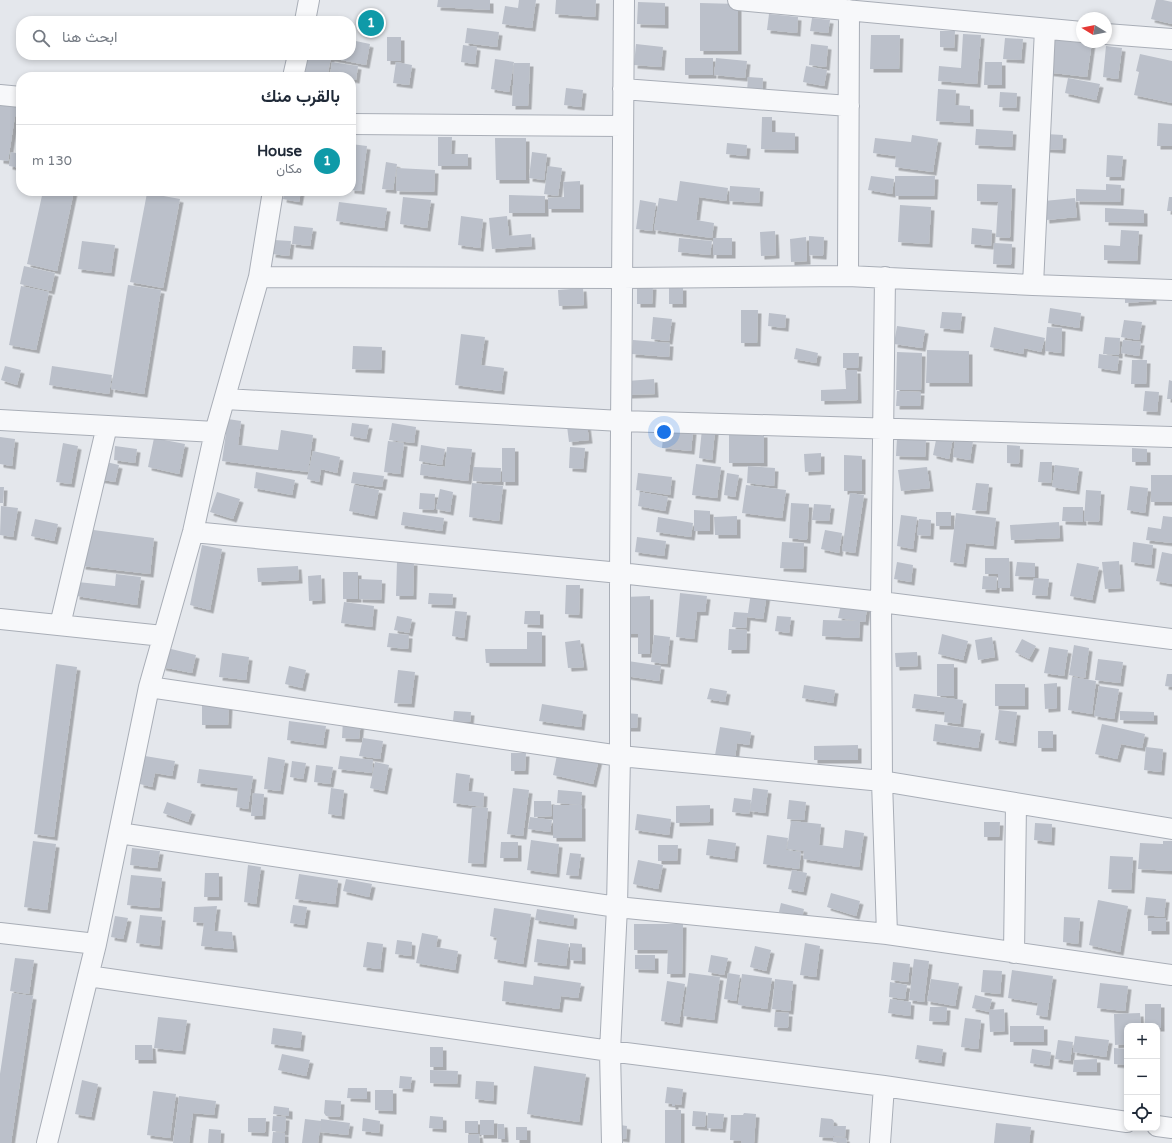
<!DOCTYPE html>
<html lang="ar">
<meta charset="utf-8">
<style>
:root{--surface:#fff;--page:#f2f2f3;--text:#1f2937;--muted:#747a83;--line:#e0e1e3;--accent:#d1495b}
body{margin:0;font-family:"Varela Round",Vazirmatn,sans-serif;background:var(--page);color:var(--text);direction:rtl}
.controls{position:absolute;right:12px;bottom:12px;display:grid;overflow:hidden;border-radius:8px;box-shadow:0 2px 6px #0003}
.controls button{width:36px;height:36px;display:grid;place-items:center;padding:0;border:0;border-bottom:1px solid var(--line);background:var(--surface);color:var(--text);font:20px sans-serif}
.compass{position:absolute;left:1076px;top:12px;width:36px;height:36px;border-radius:50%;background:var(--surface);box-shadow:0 2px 6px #0003;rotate:280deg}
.you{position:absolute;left:664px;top:432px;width:14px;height:14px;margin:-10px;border:3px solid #fff;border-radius:50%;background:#1a73e8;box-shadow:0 0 0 6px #1a73e833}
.badge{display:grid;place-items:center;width:26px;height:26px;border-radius:50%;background:var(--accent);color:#fff;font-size:13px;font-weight:700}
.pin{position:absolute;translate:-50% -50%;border:2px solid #fff;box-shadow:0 1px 4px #0006}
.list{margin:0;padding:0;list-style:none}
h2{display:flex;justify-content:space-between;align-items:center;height:52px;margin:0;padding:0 16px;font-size:17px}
h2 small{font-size:13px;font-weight:400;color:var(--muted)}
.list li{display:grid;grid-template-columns:26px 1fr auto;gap:12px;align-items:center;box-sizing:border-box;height:72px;padding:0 16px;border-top:1px solid var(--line)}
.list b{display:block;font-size:15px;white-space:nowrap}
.list p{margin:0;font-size:13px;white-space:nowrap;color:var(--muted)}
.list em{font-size:13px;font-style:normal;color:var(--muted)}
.icon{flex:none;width:22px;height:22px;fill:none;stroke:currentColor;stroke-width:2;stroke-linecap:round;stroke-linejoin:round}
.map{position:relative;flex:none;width:1172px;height:1143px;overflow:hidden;direction:ltr}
.search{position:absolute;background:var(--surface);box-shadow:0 2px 6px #0003;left:16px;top:16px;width:340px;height:44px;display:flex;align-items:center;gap:10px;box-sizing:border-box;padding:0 14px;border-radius:16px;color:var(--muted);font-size:15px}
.panel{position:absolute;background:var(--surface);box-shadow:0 2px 6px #0003;left:16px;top:72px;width:340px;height:124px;border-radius:16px;direction:rtl}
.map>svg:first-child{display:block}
.building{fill:#bbc0ca;filter:url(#shadow)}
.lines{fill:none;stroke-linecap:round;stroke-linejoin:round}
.minor-casing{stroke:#a9aeb7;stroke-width:22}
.minor{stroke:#f7f8fa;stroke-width:20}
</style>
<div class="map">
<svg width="1172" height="1143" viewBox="0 0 1172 1143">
<defs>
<filter id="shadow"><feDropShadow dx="3.5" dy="3.5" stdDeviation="0" flood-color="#0004"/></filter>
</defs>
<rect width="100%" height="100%" fill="#e4e7ec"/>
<path class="building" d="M438 0H490V10L437 7Z
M519 0H536L532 28 502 24 505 6 518 8Z
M556 0H596L595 17 555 14Z
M1156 0H1163L1172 2V24L1151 19Z
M638 2 665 3V25L637 24Z
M700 3 738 4V51H700Z
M769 14 798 17 797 33 767 30Z
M364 16 379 17 377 30 363 29Z
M812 18 830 20 828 33 810 31Z
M467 28 499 32 497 47 465 43Z
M940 31H955L954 48 940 47Z
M963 34 981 35 977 84 938 81 939 66 961 68Z
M871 35H900L899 69H870Z
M1049 36 1082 40V42H1092L1087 77 1045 72Z
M387 37H401V61H387Z
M1005 38 1023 39 1021 60 1003 59Z
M351 40 370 44 366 65 331 58 327 77H310L311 73 304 72 308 55H351Z
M636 44 663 47 661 67 634 65Z
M811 44 828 46 826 67 809 65Z
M463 45 477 47 475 64 461 62Z
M1106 46 1122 48 1118 79 1103 77Z
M1140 54 1172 61V103L1134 95 1139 72 1136 71Z
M685 58H713V75H685Z
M716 58 747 61 745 78 714 75Z
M495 59 514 62 509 92 491 89Z
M332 62 358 66 356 80 351 79V77L330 76Z
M396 62 412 65 409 85 393 83Z
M985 62H1002V85H984Z
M514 63H530L528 106H512Z
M806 66 827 70 824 86 803 82Z
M748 77 763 78 762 93 747 92Z
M1068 78 1100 84 1096 100 1065 93Z
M566 88 583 90 581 107 564 105Z
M938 89 956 90 955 105 970 106V123L936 121Z
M1000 92 1017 93 1016 108 999 107Z
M0 99 21 102V117L15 116 8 161 0 160Z
M762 117H772V132L795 133V150L761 149Z
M1158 123 1172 124V146H1157Z
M976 129 1013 131 1012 147 975 145Z
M1046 134 1063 135 1062 150 1045 149Z
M912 135 938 139 933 172 895 167 896 156 873 153 875 138 911 142Z
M438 137H452L451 154H468V166H438Z
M495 138H526V180H496Z
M727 143 747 145 746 156 726 154Z
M351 144 367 146 361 191 351 190Z
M11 152 21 154V168L9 166Z
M532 152 547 154 544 180 529 178Z
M1107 155 1123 156 1121 177H1106Z
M386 162 397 164 393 190 382 189Z
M548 166 562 168 558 196 544 194Z
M397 168 435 170 434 192 396 191Z
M871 176 894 179 892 194 868 190Z
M895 176H935L934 196H895Z
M580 181V209H548V198L564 197 563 182Z
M680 181 728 188 726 201 699 197 696 220 714 223 712 238 654 230 659 198 677 201Z
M977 184 1012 185 1010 238 996 237 998 202 977 201Z
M1106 184 1121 185 1120 202 1076 201V189L1106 190Z
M730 186 760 188 759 203 729 201Z
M43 191H74L57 271 27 264Z
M285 191H301L299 202 283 199Z
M147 193 180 199 163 288 130 282Z
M509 195 545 196V213H509Z
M403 197 431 200 427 228 400 224Z
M1169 197H1172V211H1167Z
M1075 198 1077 217 1046 220 1044 201Z
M640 200 656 203 652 231 636 229Z
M339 202 387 208 384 228 336 221Z
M900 205 931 207 929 244 898 242Z
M1105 208 1144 210V223L1105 222Z
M461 216 483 219 480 248 458 245Z
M507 216 509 236 531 234 532 246 492 249 489 218Z
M294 226 313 228 310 246 292 244Z
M972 228 992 230 991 246 971 244Z
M1121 230 1139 231 1137 261 1104 260V245L1120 246Z
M775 231 776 255 761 256 760 232Z
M809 236 824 237 823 256 809 255Z
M806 237 807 261 791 262 790 239Z
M679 238 712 241 710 255 678 252Z
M713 238H732V255H713Z
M274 240 291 241 289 256 272 254Z
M82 241 115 245 111 273 78 269Z
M994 243 1012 244 1011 265 993 264Z
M24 266 55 273 51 291 20 284Z
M128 285 161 290 144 394 111 389Z
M21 286 49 292 36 350 9 345Z
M637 286H653L652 304H637Z
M669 287H683V304H669Z
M1152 287 1153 301 1125 303V289Z
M583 288 584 305 559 306 558 290Z
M1050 308 1081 313 1079 328 1048 323Z
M741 310H758L757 343H741Z
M942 312 962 313 960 330 940 328Z
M769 313 786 315 785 328 768 326Z
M653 317 672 319 669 341 651 339Z
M1124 320 1142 322 1139 340 1121 337Z
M897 326 925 330 922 348 894 344Z
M994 327 1045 338 1041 352 1024 348 1023 354 990 347Z
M1047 327 1062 328 1061 353 1045 351Z
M461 334 485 337 481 365 504 368 501 391 455 385Z
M1105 337 1120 338 1119 355 1103 354Z
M633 340 670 343 669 357 632 354Z
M1123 340 1141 342 1139 356 1121 353Z
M353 346 382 347 381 370 352 369Z
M796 348 818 353 816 363 794 359Z
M927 350 969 351V383H926Z
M897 352 922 353 921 390H896Z
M843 353H859L858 368H843Z
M1099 354 1119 357 1117 371 1098 368Z
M1132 360H1147L1146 384H1131Z
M5 366 21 370 17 385 1 380Z
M52 366 112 375 109 394 49 385Z
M845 370H857L858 400 821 401V390L846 389Z
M654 379 655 394 628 395 627 381Z
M1169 380 1172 381V399H1167Z
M897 391 921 392 920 406H896Z
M1145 391 1159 392 1157 412 1143 411Z
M586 416 589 440 569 442 566 418Z
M228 419 241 421 238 445 278 450 281 430 313 435 308 472 222 461Z
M352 423 369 425 366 439 350 436Z
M392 423 416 427 414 443 389 440Z
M664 428 693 431 691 451 662 448Z
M702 429 715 431 712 460 699 458Z
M729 434H764V463H729Z
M937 435 953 438 949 459 933 455Z
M0 437 15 439 12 466 0 464Z
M154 438 185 444 179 474 148 467Z
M897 438 926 439 925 457 896 456Z
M955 439 973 441 970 460 953 457Z
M388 441 404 443 400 474 384 472Z
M63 443 78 446 71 484 56 482Z
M421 445 445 449 442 465 419 461Z
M1007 445 1020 446 1019 464 1007 463Z
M115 446 137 449 135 463 114 460Z
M447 447 472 449 468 481 420 475 421 464 445 467Z
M570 447 585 448 583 469 569 468Z
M502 448H515V482H502Z
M1132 448 1147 449V462H1132Z
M313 451 340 457 337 473 321 469 319 482 307 479Z
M821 453V471L805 472 804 454Z
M844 455 862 456V491H844Z
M102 461 119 465 115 482 98 479Z
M1040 462H1052L1051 483 1038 482Z
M696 464 721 467 717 498 692 495Z
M1055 465 1079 468 1076 491 1052 487Z
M748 466 775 468 774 486 747 483Z
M473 467 501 468 500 482 473 481Z
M927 467 930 488 901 491 898 470Z
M256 472 295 480 292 495 254 488Z
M353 472 384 476 382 487 351 483Z
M638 473 672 477 670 495 636 490Z
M727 473 739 475 735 497 724 495Z
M1151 475H1172V502H1151Z
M472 483 503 486 499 521 469 517Z
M976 483 989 484 986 511 972 510Z
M354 485 379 490 374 516 349 511Z
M746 485 786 490 782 518 742 513Z
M1130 486 1148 488 1145 513 1127 510Z
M0 487H4L3 503H0Z
M440 489 453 492 450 512 436 509Z
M1086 490 1101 491 1099 522 1084 521Z
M217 492 240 499 233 519 210 512Z
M640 492 668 497 665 511 638 506Z
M420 493 435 494 434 510 419 509Z
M850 493 864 495 855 553 842 551Z
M791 503 809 504 807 540 789 538Z
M814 504 831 505 829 521 812 520Z
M1 506 18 508 13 537 0 535Z
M1063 507H1083V522L1062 521Z
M694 510 710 511V531H694Z
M403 512 444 518 442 531 401 525Z
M936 512H951V526H936Z
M956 513 996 518 993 546 966 543 963 564 950 562Z
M901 515 917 517 913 549 897 546Z
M737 516V535H715L714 517Z
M1163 516 1172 517V543L1146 540 1148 527 1161 529Z
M658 517 693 523 691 537 656 532Z
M35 519 58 524 54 541 31 536Z
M919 519 931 520 930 536 917 535Z
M1059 522 1060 538 1011 540 1010 525Z
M86 529 154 538 150 574 82 566Z
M825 530 842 533 839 553 821 549Z
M637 537 666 541 664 556 635 552Z
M782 542 804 543 803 569 780 568Z
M1133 542 1153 545 1151 565 1131 562Z
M202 545 222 549 210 610 190 605Z
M1162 552 1172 554V584L1156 581Z
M985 558H1009L1010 588H998V574H985Z
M1119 561 1121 588 1105 589 1102 562Z
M397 562H414L413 596H396Z
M897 562 913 565 911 582 894 579Z
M1017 562 1035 563V577L1015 576Z
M1077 563 1099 567 1092 600 1070 596Z
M298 566 299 580 258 582 257 568Z
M343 572H358V599H343Z
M116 574 141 577 137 605 76 596 78 582 115 586Z
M321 575 322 600 309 601 308 576Z
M983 576 997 577 996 590 982 589Z
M1034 578 1049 579 1047 596 1032 595Z
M359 579 382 580 381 600 359 599Z
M566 585H580L579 615 565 614Z
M751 592 767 594 763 619 747 617 746 628 732 627 734 612 748 613Z
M429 593 453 594 452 605 428 604Z
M680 593 707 596 705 612H697L694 639 676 637Z
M650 596V654H638V634H624V597Z
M344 602 374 606 372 627 341 623Z
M841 604 867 608 865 622 838 618Z
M455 611 467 612 464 638 452 636Z
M525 611H540V625L524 624Z
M397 616 412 619 409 633 394 630Z
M777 616 791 617 789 633 775 631Z
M823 620 860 621 859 638 822 636Z
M729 629 747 630 746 650H728Z
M527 632H542V663H486L485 649H527Z
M389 633 409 635 408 649 387 647Z
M942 634 968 641 963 660 938 654Z
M654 635 670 637 667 664 651 662Z
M992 637 995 657 978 660 975 640Z
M1022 639 1036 646 1029 659 1015 652Z
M580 640 584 667 568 668 565 642Z
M1074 645 1089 648 1085 678 1069 675Z
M1049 647 1068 650 1064 676 1044 673Z
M167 648 196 655 192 673 162 667Z
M917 652 918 666 896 667 895 653Z
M222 653 249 657 246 680 219 677Z
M1098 659 1123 662 1120 683 1095 680Z
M628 661 661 666 659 681 626 676Z
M56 664 77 667 54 837 34 834Z
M937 664H954V696H937Z
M289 666 306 670 302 688 285 684Z
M398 670 415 672 411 704 394 703Z
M1167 674H1172V687L1165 686Z
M1072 677 1096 681 1092 714 1068 710Z
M1057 683V708L1045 709 1044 684Z
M995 684H1025V706H995Z
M804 685 835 690 833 703 802 698Z
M1099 686 1119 689 1114 719 1094 716Z
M710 688 727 691 725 702 707 699Z
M914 694 963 700 960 724 944 722 945 712 912 708Z
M542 704 583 711 581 727 539 721Z
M202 705 229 706 228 725H202Z
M999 710 1017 712 1013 743 995 740Z
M454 711 471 712 470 722 453 721Z
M1120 711 1154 712V721L1120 720Z
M625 713 638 714 637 728H624Z
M343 720 361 722 359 739 342 738Z
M289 721 326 726 323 745 287 740Z
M935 724 981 730 978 748 933 741Z
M1102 724 1145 734 1142 748 1121 744 1117 759 1095 754Z
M720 727 751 732 749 745 737 743 735 758 715 755Z
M1038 731H1053V748H1038Z
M363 738 383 741 380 759 359 756Z
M858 745V760H814V746Z
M1146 747 1163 749 1161 772 1144 770Z
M558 750 599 759 593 784 553 775Z
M511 753H526L525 771H511Z
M145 756 175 761 172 776 155 773 152 787 140 784Z
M340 756 373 760 372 773 338 769Z
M268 757 285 760 280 791 264 789Z
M292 761 306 763 303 779 290 777Z
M375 762 389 765 384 791 370 788Z
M316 765 333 767 330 784 314 782Z
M199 769 253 776 248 809 236 807 238 788 197 783Z
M456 773 470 775 468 791 484 793 483 807 453 803Z
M331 788 344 790 341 816 328 814Z
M513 788 529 790 523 836 507 834Z
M753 788 768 790 765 813 750 811Z
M558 790 582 792 581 805 557 803Z
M253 793 264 794 262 816H251Z
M734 798 751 800 749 814 732 812Z
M789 800 806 802 804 820 787 819Z
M534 801H551L552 816 534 817Z
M167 802 192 811 188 822 163 813Z
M553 805H582V838H553Z
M710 805V822L676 823V806Z
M472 807 488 808 483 864 468 863Z
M637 814 671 819 669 835 635 830Z
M530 817 552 820 550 832 528 829Z
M791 821 821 824 819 845 843 848 845 830 864 833 859 867 803 859 804 851 787 849Z
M984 822H1000L999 837H984Z
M1035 823 1052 824 1051 842 1034 840Z
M767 835 788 838 786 850 801 852 799 869 763 864Z
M708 839 736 843 734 859 706 855Z
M531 840 559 844 556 874 527 870Z
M33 841 56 844 47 910 24 907Z
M1163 841H1172V871L1138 869 1140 843 1163 844Z
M501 842H518V858H500Z
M658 845H678L677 861H658Z
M132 848 160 851 157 868 130 865Z
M570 853 581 854 578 876 566 875Z
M1110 856 1133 857 1131 890 1108 889Z
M638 860 663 865 658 889 633 884Z
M248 865 261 867 256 904 244 902Z
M792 870 807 873 803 892 788 889Z
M205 873H219V897H204Z
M299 874 338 880 335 904 295 899Z
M131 875 162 878 159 908 127 905Z
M346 879 372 884 369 897 343 891Z
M831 893 860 901 856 916 827 907Z
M1146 897 1166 899 1164 917 1144 915Z
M1098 900 1128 906 1120 952 1089 945Z
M781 903 804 909 802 918 779 912Z
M293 905 307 907 304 925 290 923Z
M217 906 214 931 232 932 234 949 201 946 204 923 193 922 194 907Z
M494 908 531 914 523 964 494 959 497 938 490 936Z
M537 909 574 915 573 926 535 920Z
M140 915 162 917 159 946 136 943Z
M115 916 128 918 123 939 111 937Z
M1064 917 1080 918 1078 944 1063 942Z
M1148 918H1166V931H1148Z
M634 924H683L682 974H667L668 950H634Z
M422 933 438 936 436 947 458 951 455 970 416 963Z
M537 939 569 944 566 966 534 962Z
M397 940 412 942 411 956 395 954Z
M367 942 383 944 380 969 363 967Z
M570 943 582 944V961L570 960Z
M805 943 820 946 816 977 800 975Z
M755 946 771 950 766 971 750 967Z
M635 955H655V970L635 969Z
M711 955 728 958 724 975 708 972Z
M15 958 34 960 29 994 10 991Z
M914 959 929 961 924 1002 909 1000Z
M893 962 910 964 908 982 891 980Z
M983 970 1002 971 1000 994 981 992Z
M1012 970 1053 976 1047 1017 1036 1015 1038 1003 1008 998Z
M689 973 720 977 714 1020 683 1016Z
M728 973 740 975 736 1001 724 999Z
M742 974 772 978 767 1009 738 1005Z
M534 976 581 983 578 998 561 996 559 1009 502 1001 504 981 533 985Z
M775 979 793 981 790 1011 772 1009Z
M931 979 959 983 955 1006 927 1001Z
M667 981 685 984 679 1024 661 1021Z
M890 982 907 985 905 999 889 997Z
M1100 983 1128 986 1125 1011 1097 1008Z
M12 993 33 996 11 1143H0V1074Z
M975 995 992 999 989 1010 1004 1009 1005 1031 990 1032 989 1012 972 1008Z
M890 999 911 1002 910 1016 888 1013Z
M1145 1004H1161V1028H1157V1026H1145Z
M930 1007H947L946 1022 929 1021Z
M775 1012 789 1013 788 1028 774 1027Z
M1140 1013 1141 1026H1127V1044L1115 1045 1114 1014Z
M158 1017 187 1020 182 1051 154 1048Z
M965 1018 981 1020 978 1049 961 1047Z
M1010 1026H1044V1042H1010Z
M273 1028 302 1032 300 1048 271 1044Z
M1075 1036 1109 1040 1106 1057 1073 1052Z
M1058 1040 1073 1042 1070 1061 1055 1059Z
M135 1045H152L153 1060H135Z
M917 1045 943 1049 941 1063 915 1059Z
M430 1047H443V1067H430Z
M1114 1048 1127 1049V1065L1114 1064Z
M1032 1049 1051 1052 1049 1066 1030 1063Z
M282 1054 310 1060 306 1076 278 1070Z
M1097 1059V1072H1073L1074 1060Z
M534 1066 586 1074 579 1122 527 1114Z
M430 1070 458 1071 457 1084 430 1083Z
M400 1076 412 1077 410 1089 399 1088Z
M82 1080 98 1084 91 1117 75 1114Z
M476 1081 494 1082 493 1101 475 1099Z
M667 1087 683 1089 681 1105 675 1104V1106H672V1104L665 1103Z
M348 1088H367V1099L347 1098Z
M375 1090H393V1111L375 1110Z
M153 1091 176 1094 170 1138 147 1135Z
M179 1096 216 1101 214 1115 193 1113 189 1143H173Z
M325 1100 341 1101 340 1117 326 1116 324 1113Z
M274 1106 289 1108V1116L273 1114Z
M665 1110H681V1143H665Z
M693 1111 706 1112 705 1127 692 1126Z
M708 1113 724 1114 722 1129 707 1128Z
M744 1113 756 1114 754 1143H741L742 1141 730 1140 731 1115H743Z
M273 1116 286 1117 285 1132 272 1131Z
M430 1116 443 1117V1129L429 1128Z
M248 1118H266L265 1133 248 1132Z
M363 1118 380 1121 379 1133 362 1131Z
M821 1118 832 1119 834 1121 833 1126H846L845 1137 833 1136V1138L819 1137Z
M305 1119 321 1121 318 1143H302Z
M321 1119 350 1123 348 1135 320 1132Z
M480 1120H494V1135H480Z
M465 1121H478V1133H465Z
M996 1123 1031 1127 1029 1143H994Z
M497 1124H504L505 1139H498Z
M620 1125 627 1126 626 1139 619 1138Z
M516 1127H527V1140H516Z
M209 1129 221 1130 220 1143H208Z
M273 1132 285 1133V1143H272Z
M479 1134 480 1143H468V1135Z
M833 1137 846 1138 847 1143 833 1142Z"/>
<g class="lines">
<g class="minor-casing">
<path id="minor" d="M738 0 1082 32
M305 21 309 0
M1106 34 1172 39
M293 77 298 55
M623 89 849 106
M0 95 21 97
M351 124 623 126
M848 276 849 10
M259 277 622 278 848 276 1033 285 1172 290
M885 277 881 602 882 781 887 934
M1033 285 1045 29
M225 399 621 421 1172 437
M0 420 215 432
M193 532 620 573 881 602 1172 639
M0 619 163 636
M60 625 107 426
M149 687 620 756 882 781 1172 829
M119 833 617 907 887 934 1172 975
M0 933 96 944
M1014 953 1016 804
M88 976 610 1051 884 1086 1127 1122
M1157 1126 1172 1128
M47 1143 96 944 149 687 193 532 215 432 259 277 273 191
M612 1143 610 1051 617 907 620 756V573L624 0
M880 1143 884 1086"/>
</g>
<use href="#minor" class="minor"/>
</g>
</svg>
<div class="controls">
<button>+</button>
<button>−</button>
<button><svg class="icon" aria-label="locate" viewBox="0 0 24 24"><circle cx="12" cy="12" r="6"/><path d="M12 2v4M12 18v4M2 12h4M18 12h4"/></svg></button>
</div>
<svg class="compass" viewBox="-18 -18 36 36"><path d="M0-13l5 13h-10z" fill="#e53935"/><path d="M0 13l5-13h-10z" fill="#747a83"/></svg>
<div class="you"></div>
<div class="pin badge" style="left:371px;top:23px;background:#0f9aa8">1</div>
<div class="search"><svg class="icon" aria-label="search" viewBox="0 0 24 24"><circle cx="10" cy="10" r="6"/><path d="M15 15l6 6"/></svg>ابحث هنا</div>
<section class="panel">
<h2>بالقرب منك<small></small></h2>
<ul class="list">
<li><span class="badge" style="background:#0f9aa8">1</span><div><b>House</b><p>مكان</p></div><em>130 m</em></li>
</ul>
</section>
</div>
